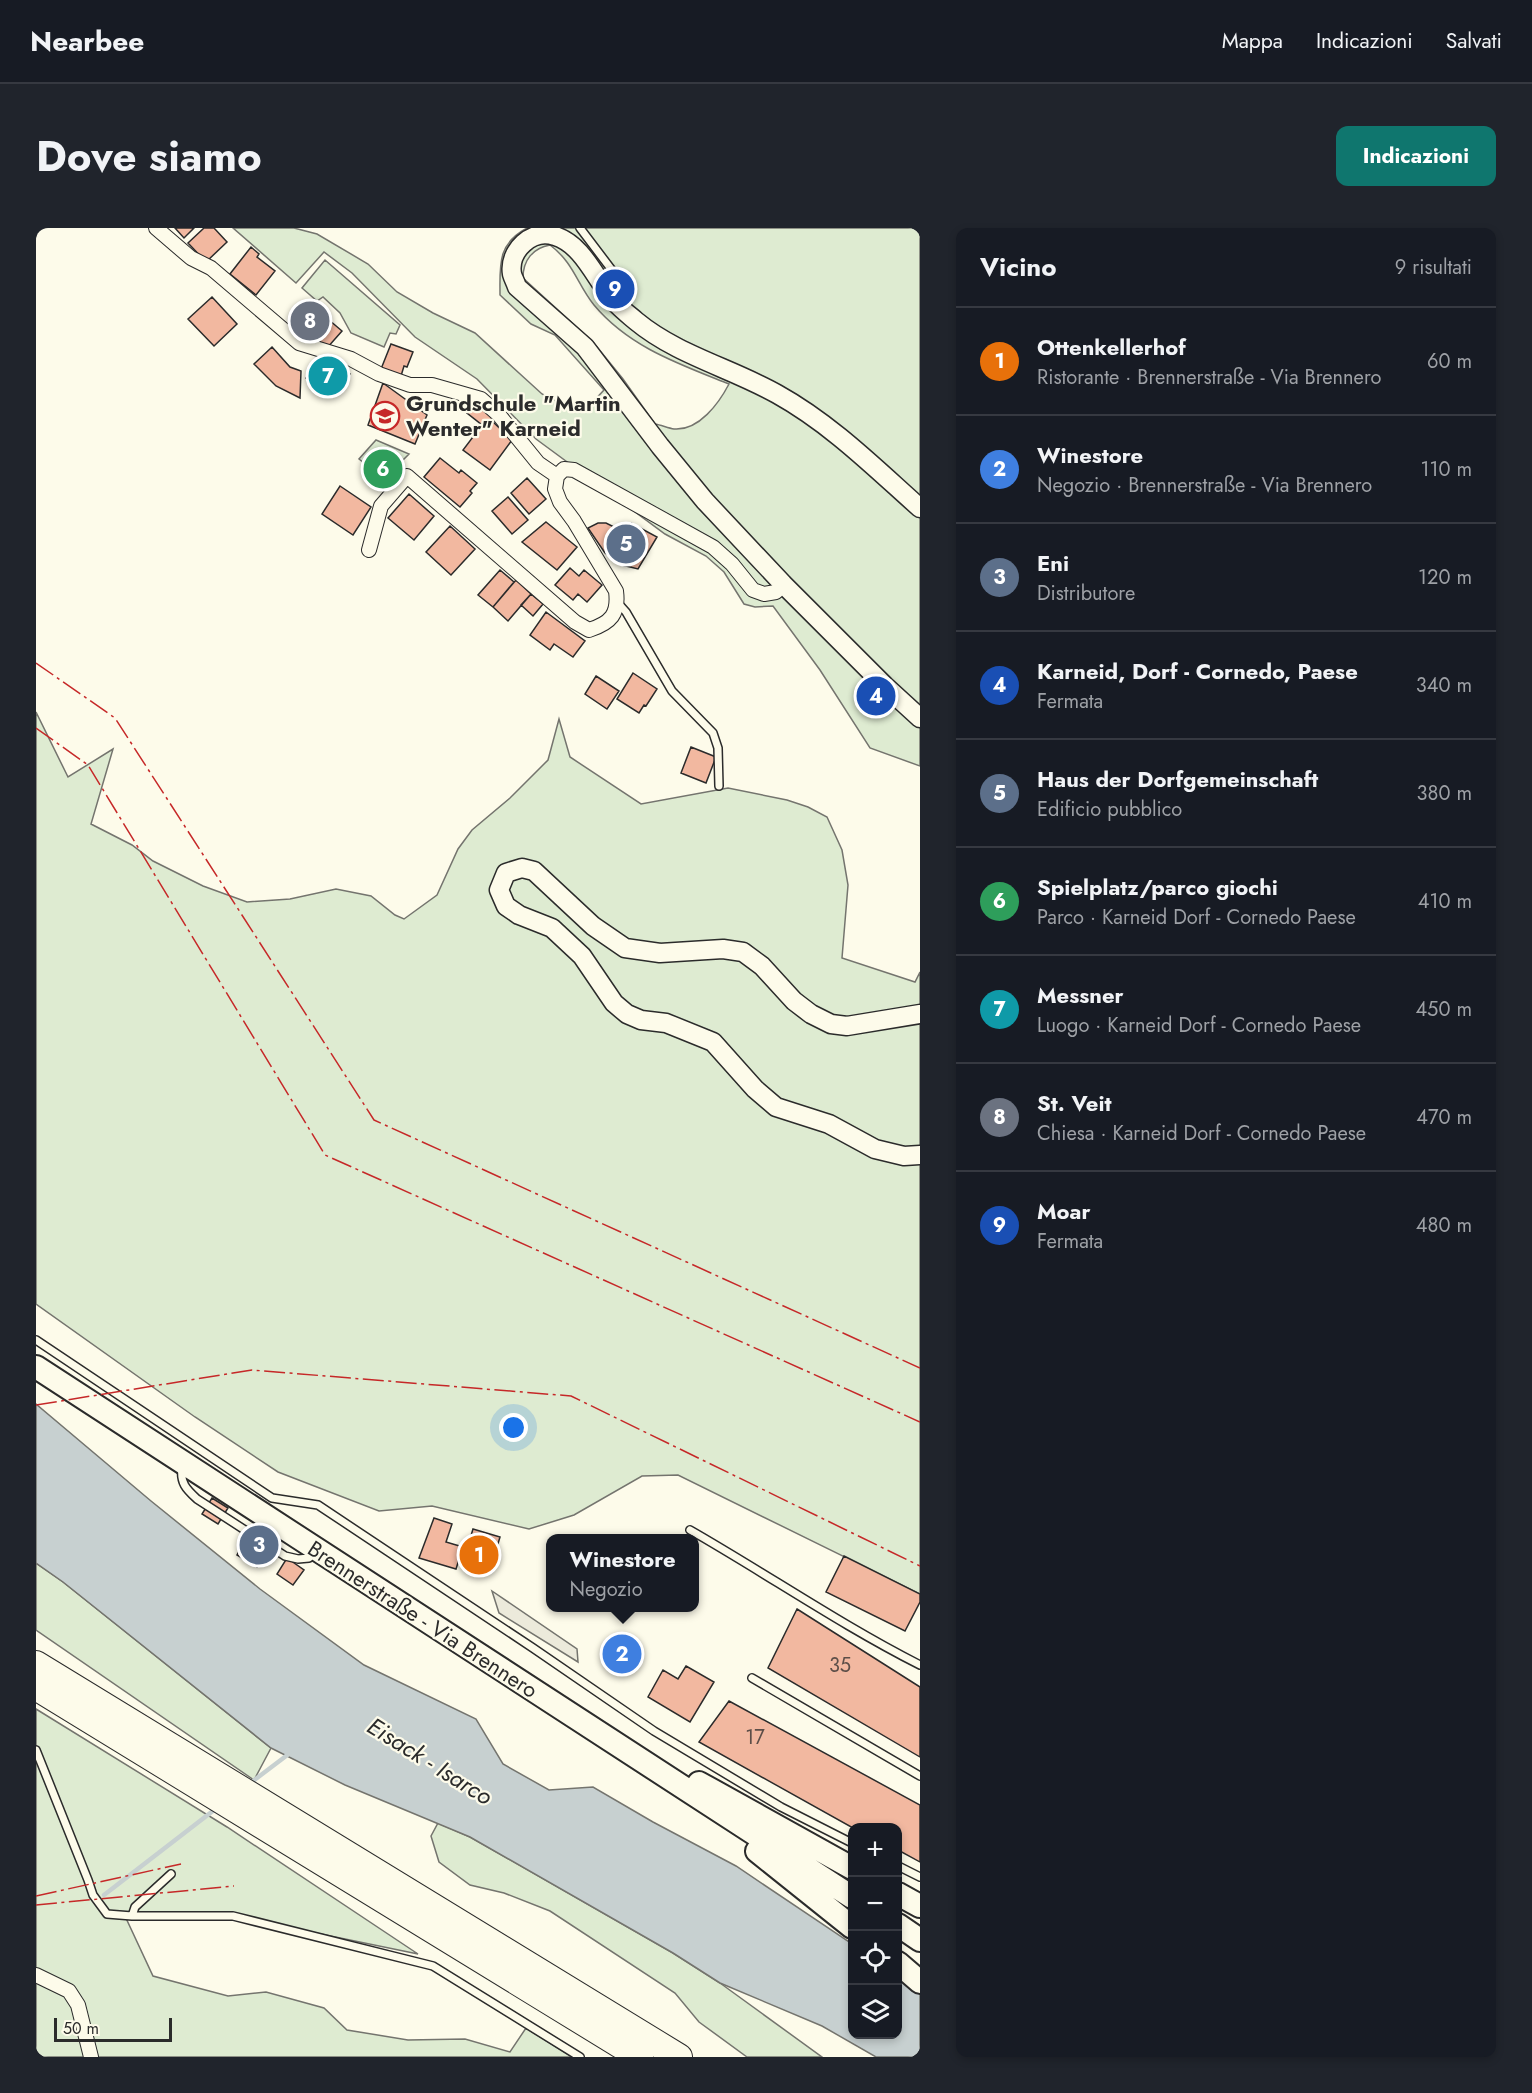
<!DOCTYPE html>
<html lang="it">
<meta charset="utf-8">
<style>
:root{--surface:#171b24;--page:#20242c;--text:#f1f3f6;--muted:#9ea1a6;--line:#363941;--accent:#0f766e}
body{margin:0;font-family:Jost,sans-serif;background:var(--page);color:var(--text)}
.controls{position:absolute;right:18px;bottom:18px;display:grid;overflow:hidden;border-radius:12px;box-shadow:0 3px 9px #0003}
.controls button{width:54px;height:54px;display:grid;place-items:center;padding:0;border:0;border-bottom:2px solid var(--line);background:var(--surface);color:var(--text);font:30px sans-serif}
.scale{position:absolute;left:18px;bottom:15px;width:118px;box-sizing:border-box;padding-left:6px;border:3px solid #2b2b2b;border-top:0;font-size:16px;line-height:21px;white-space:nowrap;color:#2b2b2b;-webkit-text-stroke:4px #fdfbea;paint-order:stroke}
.you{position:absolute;left:478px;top:1200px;width:21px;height:21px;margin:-15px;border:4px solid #fff;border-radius:50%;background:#1a73e8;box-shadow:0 0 0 9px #1a73e833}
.badge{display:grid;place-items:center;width:39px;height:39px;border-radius:50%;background:var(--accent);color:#fff;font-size:20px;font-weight:700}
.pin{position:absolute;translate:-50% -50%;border:3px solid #fff;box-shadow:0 2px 6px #0006}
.popup{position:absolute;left:510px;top:1306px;width:153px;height:78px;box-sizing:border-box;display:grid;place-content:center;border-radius:12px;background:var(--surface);filter:drop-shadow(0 2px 4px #0005);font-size:20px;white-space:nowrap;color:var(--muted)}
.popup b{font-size:22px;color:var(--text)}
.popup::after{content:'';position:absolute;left:50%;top:100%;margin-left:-12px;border:12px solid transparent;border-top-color:var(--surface)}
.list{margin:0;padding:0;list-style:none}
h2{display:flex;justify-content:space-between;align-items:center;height:78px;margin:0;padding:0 24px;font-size:26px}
h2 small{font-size:20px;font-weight:400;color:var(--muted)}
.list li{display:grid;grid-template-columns:39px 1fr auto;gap:18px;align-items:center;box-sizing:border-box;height:108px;padding:0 24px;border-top:2px solid var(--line)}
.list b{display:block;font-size:22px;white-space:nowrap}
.list p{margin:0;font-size:20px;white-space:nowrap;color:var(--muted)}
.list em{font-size:20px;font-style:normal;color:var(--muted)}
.icon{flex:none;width:33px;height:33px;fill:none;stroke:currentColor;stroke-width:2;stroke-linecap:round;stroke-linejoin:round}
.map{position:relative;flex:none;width:884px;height:1829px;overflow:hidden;border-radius:12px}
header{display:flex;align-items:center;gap:36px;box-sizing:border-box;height:84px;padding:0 30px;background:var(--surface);border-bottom:2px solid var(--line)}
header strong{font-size:28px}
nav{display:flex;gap:33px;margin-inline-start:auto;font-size:21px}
.intro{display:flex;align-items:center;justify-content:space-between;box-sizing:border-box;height:144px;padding:0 36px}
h1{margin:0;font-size:42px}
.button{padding:15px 27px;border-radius:12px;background:var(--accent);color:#fff;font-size:21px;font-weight:700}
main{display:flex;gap:36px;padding:0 36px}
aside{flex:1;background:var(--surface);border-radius:12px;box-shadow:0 3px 9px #0003}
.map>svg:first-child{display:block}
.green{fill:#deebd1;stroke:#74746e;stroke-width:1.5;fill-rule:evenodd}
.parking{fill:#eceadb;stroke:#74746e;stroke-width:1.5}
.water{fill:#c7d0d0;stroke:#74746e;stroke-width:1.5}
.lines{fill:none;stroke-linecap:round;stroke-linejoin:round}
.stream{stroke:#c7d0d0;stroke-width:4.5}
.building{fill:#f2b8a0;stroke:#2b2b2b;stroke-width:1.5}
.service-casing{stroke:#2b2b2b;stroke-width:10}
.minor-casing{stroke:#2b2b2b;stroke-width:16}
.tertiary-casing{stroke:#2b2b2b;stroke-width:21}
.primary-casing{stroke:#2b2b2b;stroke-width:26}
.motorway-casing{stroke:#2b2b2b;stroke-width:28}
.service{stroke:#fdfbea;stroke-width:7}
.minor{stroke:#fdfbea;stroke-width:14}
.tertiary{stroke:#fdfbea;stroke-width:18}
.primary{stroke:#fdfbea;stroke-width:22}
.motorway{stroke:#fdfbea;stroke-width:26}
.power{stroke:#c62828;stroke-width:1.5;stroke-dasharray:21 4.5 3 4.5;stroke-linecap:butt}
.labels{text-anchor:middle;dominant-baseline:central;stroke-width:4.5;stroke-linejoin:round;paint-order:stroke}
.number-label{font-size:20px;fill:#5d4e48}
.poi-label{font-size:22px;font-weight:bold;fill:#2b2b2b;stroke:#fdfbea;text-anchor:start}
.street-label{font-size:22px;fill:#2b2b2b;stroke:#fdfbea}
.water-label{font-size:24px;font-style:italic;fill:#2b2b2b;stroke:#fdfbea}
</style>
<header>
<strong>Nearbee</strong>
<nav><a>Mappa</a><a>Indicazioni</a><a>Salvati</a></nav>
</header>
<div class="intro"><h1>Dove siamo</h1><a class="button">Indicazioni</a></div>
<main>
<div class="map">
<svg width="884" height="1829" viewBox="0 0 884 1829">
<rect width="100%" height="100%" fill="#fdfbea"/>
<path class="green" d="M197 0H258L281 6 332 36 361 64 397 85 439 105 506 166 532 179 554 177 568 162 519 107 495 96 464 67C464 37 461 16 491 0H884V538L834 520 784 442 737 378 719 379 708 376 688 344 670 328 629 306 500 211 441 151 379 109 316 45 288 24 260 55ZM514 17C538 35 541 56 558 77 593 119 643 136 693 156 683 175 663 203 638 201 632 200 625 197 619 196L587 151 557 114 487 50C487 32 497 20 514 17Z
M289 32 364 97 360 106 354 105 348 119 315 105 304 85 287 69 281 73 266 60Z
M340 212 373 226 348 251 323 231Z
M0 484 32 549 77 521 55 596 96 617 117 633 167 658 211 674 254 671 300 661 335 668 359 687 368 691 401 667 422 621 436 602 474 570 512 532 523 491 534 529 605 576 692 560 751 572 772 579 791 589 806 622 812 657 806 730 879 754 884 744V1366L642 1247 606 1248 538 1287 493 1301 396 1278 343 1283 242 1244 159 1189 0 1076Z
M0 1335 27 1354 235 1520 218 1552 0 1402Z
M0 1481 191 1599 382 1726 197 1688H89L117 1748 192 1768 230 1764 288 1780 311 1802 372 1812 429 1811 474 1824 490 1800 536 1829H0Z
M402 1595 434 1609 637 1725 684 1755 786 1829H711L663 1794 639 1765 514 1683 468 1665 434 1657 403 1634 395 1608Z"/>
<path class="parking" d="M456 1363 541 1421 542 1434 463 1385Z"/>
<path class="water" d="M0 1176 115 1273 224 1361 328 1437 440 1491 467 1536 513 1562 557 1559 617 1594 700 1638 816 1716V1806H862V1747L884 1766V1829H840L786 1798 684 1755 637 1725 434 1609 309 1557 235 1520 27 1354 0 1335Z"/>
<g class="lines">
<path class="stream" d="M213 1556 254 1525
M68 1667 182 1579"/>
</g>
<path class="building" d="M139 0H158L148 10Z
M168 0H178L191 14 170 34 152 15Z
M215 19 223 26 221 29 239 43 220 67 194 46Z
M176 69 201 96 178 118 152 91Z
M273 72 279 77 282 74 291 82 286 86 306 103 291 120 271 103 265 110 251 97 259 88V81L265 74H271Z
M355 116 377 124 371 139 368 138 365 148 345 141Z
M236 119 254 139 265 143 264 170 240 158 218 136Z
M287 126 314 146 297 169 270 150Z
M347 155 391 187 379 216 332 197Z
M438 175 458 186 450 200 431 185Z
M455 192 476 212 454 242 427 222 446 197 450 200Z
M404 230 423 245 425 242 441 255 434 263 436 265 424 279 388 249Z
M491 250 510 271 493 286 475 265Z
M304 258 335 279 317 307 286 286Z
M373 266 398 288 378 312 352 290Z
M472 269 492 292 476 306 456 283Z
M510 294 541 319 521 342 486 314Z
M562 295H570L582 301 587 295 593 298 595 295 621 309 602 341 586 337 569 325 552 300Z
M414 298 439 321 415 347 390 324Z
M534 340 543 348 548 342 566 357 551 374 542 366 537 372 519 357Z
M464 342 478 354 457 379 442 367Z
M480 352 495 366 472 393 457 379Z
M495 366 507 376 497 388 485 377Z
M510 384 549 413 537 429 518 416 514 422 494 407Z
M597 445 621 461 610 478 608 477 603 485 581 471Z
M560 448 583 463 571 481 549 466Z
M655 519 680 529 670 555 645 545Z
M176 1270 192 1280 182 1296 166 1286Z
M398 1290 416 1296 410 1314 427 1319 420 1341 383 1330Z
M215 1299 239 1314 228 1330 216 1322 220 1316 209 1309Z
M437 1301 464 1309 455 1339 428 1331Z
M207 1316 228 1330 221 1339 201 1327Z
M808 1328 884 1366V1374L869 1403 790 1364Z
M251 1330 268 1342 257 1357 241 1346Z
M761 1381 884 1459V1529L732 1440Z
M650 1438 678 1454 654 1494 612 1469 627 1442 642 1451Z
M693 1473 884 1577V1634L862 1622V1600H817L663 1514Z"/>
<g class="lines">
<g class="service-casing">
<path id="service" d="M544 0 591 62 585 77
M582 375 590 384 636 463 677 505 682 520 683 558
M0 1112 236 1270 282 1277 497 1420 618 1503 745 1579 816 1615
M146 1239C144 1255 150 1261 161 1271L249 1328 262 1331 273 1330 278 1324
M654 1302C731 1346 805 1397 884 1437
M716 1450 884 1548
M0 1522 52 1652 57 1667 71 1686 96 1688H197L397 1738 544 1829
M862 1638 884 1649
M96 1688 99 1679 135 1646"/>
</g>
<g class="minor-casing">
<path id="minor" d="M120 0 155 30 175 40 263 115 315 131 343 146 374 157H396L445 171 463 187 502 235 521 248
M333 322 345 278 371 248 539 394 553 402C575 395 583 386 580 363L538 293 524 274 519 261 521 248 528 241 538 242 677 319 696 336 717 362 728 366 740 364 747 356
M0 1747 33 1763 42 1777 55 1829"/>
</g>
<g class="tertiary-casing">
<path id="tertiary" d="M884 280C838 239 795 196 741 166 695 140 641 127 600 93 593 87 585 81 579 74 560 53 548 17 519 8 496 0 472 23 476 46 477 50 480 55 481 59L549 119 624 218 669 273 747 356 849 458 884 490
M884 786 811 798 795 796 775 786 758 773 726 738 707 724 687 721 624 725 589 720 557 698 498 643 486 640 470 645 463 662 470 678 483 687 516 700 546 728 578 775 591 786 605 792 630 795 677 814 719 861 740 879 793 896 839 921 868 928 884 927"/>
</g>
<g class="primary-casing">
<path id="primary" d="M0 1139 816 1669
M663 1555 816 1640
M721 1623 816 1699
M862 1666 884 1678
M862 1697 884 1712
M862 1735 884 1754"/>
</g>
<g class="motorway-casing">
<path id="motorway" d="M0 1436 643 1829
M0 1459 604 1829"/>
</g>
<use href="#service" class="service"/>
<use href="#minor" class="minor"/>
<use href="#tertiary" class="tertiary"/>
<use href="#primary" class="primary"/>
<use href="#motorway" class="motorway"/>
<path class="power" d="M0 435 79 490 338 892 884 1140
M0 500 52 537 289 927 884 1194
M0 1177 216 1142 535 1168 884 1338
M0 1668 145 1636
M0 1677 198 1658"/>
</g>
<defs>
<g id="school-ring" transform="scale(1.5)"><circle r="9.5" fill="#fdfbea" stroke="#c62828" stroke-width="1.5"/><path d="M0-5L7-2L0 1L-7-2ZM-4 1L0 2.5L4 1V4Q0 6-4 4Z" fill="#c62828"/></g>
</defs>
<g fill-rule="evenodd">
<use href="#school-ring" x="349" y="188"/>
</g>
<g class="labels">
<g class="number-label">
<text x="804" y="1437">35</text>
<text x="719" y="1509">17</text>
</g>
<g class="poi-label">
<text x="370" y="175">Grundschule "Martin<tspan x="370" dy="25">Wenter" Karneid</tspan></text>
</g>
<g class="street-label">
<text transform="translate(387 1391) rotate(33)">Brennerstraße - Via Brennero</text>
</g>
<g class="water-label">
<text transform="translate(394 1533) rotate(32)">Eisack - Isarco</text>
</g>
</g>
</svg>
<div class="controls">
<button>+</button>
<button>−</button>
<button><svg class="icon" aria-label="locate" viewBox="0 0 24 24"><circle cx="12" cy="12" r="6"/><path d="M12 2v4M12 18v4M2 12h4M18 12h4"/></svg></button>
<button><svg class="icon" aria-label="layers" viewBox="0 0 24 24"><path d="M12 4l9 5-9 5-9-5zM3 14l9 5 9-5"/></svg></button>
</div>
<div class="scale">50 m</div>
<div class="you"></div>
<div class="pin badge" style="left:443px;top:1327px;background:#e8710a">1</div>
<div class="pin badge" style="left:586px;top:1426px;background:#3f7fe0">2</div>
<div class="popup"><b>Winestore</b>Negozio</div>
<div class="pin badge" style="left:223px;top:1317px;background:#5c6f8a">3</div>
<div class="pin badge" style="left:840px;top:468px;background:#1a4fb4">4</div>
<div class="pin badge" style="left:590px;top:316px;background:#5c6f8a">5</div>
<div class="pin badge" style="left:347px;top:241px;background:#2e9e5b">6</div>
<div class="pin badge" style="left:292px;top:148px;background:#0f9aa8">7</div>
<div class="pin badge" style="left:274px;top:93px;background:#6b7280">8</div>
<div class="pin badge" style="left:579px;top:61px;background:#1a4fb4">9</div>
</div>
<aside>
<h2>Vicino<small>9 risultati</small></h2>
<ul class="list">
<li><span class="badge" style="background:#e8710a">1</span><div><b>Ottenkellerhof</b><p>Ristorante · Brennerstraße - Via Brennero</p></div><em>60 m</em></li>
<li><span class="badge" style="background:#3f7fe0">2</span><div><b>Winestore</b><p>Negozio · Brennerstraße - Via Brennero</p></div><em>110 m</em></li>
<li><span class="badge" style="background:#5c6f8a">3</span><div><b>Eni</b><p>Distributore</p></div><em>120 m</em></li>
<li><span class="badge" style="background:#1a4fb4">4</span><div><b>Karneid, Dorf - Cornedo, Paese</b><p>Fermata</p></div><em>340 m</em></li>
<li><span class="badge" style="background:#5c6f8a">5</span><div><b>Haus der Dorfgemeinschaft</b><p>Edificio pubblico</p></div><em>380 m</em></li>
<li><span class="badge" style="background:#2e9e5b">6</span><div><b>Spielplatz/parco giochi</b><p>Parco · Karneid Dorf - Cornedo Paese</p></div><em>410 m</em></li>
<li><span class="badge" style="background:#0f9aa8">7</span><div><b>Messner</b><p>Luogo · Karneid Dorf - Cornedo Paese</p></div><em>450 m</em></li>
<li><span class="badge" style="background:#6b7280">8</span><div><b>St. Veit</b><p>Chiesa · Karneid Dorf - Cornedo Paese</p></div><em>470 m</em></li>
<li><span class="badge" style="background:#1a4fb4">9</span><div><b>Moar</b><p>Fermata</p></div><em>480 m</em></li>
</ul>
</aside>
</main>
